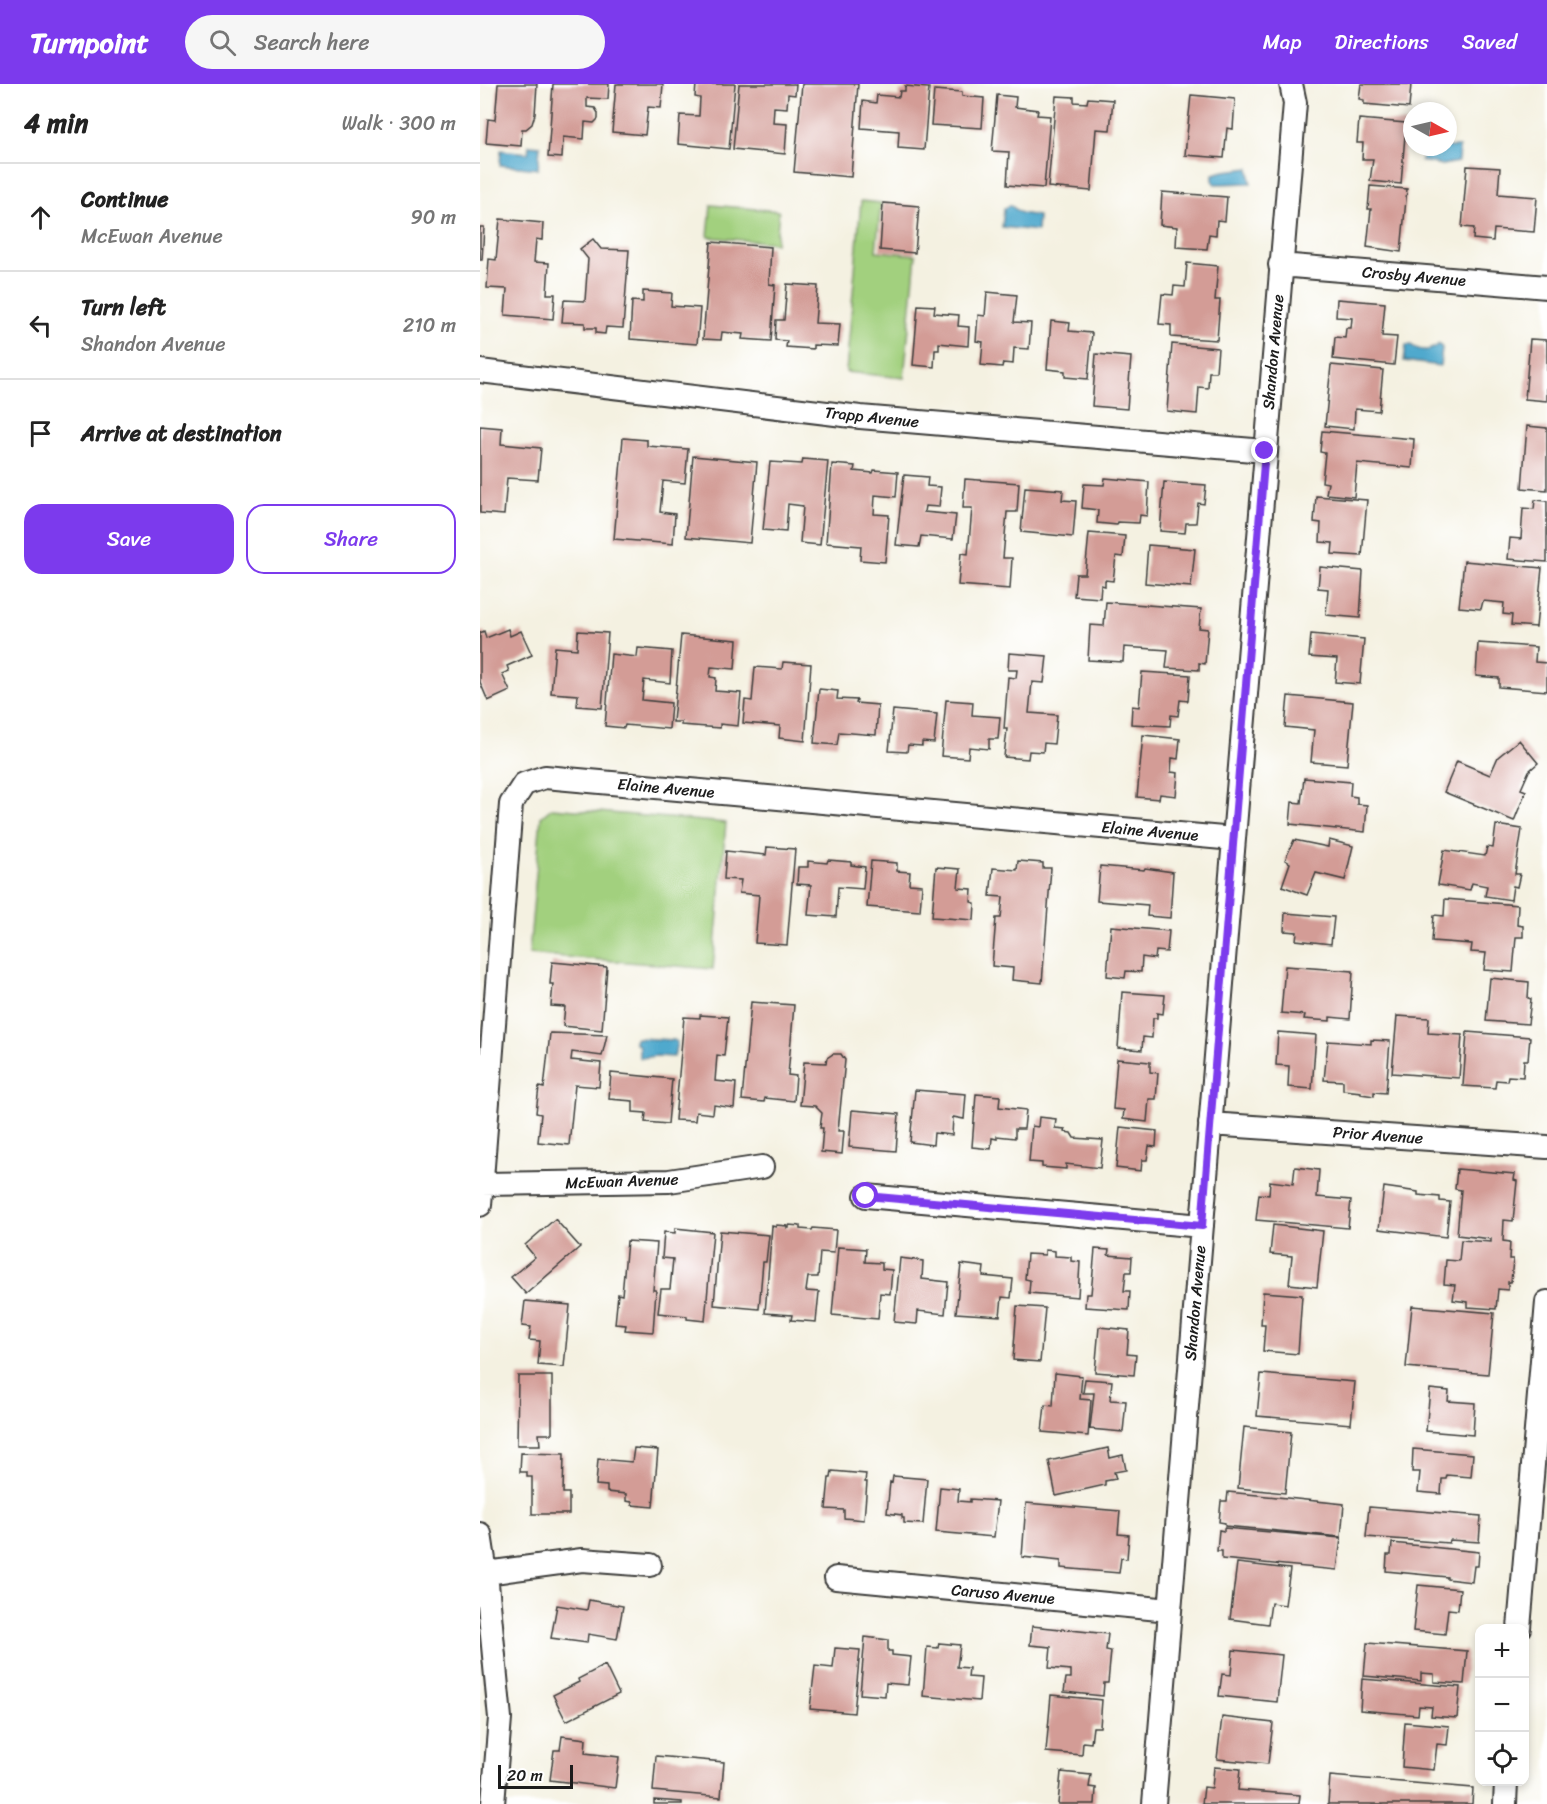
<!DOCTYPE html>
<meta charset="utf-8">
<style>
:root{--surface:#fff;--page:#f6f6f6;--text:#222;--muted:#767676;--line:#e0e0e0;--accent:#7c3aed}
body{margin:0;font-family:Sriracha,sans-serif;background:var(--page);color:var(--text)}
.controls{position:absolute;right:18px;bottom:18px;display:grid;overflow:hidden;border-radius:12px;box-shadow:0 3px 9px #0003}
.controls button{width:54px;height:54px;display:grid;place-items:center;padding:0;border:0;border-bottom:2px solid var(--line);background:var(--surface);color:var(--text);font:30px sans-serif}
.compass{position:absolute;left:923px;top:18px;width:54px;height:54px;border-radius:50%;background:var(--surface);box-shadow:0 3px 9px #0003;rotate:98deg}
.scale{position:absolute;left:18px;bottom:15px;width:75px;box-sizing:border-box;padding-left:6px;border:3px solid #1c1c1c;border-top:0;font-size:16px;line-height:21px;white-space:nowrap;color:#1c1c1c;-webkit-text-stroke:4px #fff;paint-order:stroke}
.stop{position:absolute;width:18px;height:18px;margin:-14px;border:4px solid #7c3aed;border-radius:50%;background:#fff}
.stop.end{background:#7c3aed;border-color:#fff;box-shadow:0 2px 6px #0008}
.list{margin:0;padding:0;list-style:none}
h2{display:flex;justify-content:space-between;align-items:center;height:78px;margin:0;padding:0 24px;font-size:26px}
h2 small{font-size:20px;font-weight:400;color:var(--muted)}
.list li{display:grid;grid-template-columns:39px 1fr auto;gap:18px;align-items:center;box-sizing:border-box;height:108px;padding:0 24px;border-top:2px solid var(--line)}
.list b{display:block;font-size:22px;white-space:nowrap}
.list p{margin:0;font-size:20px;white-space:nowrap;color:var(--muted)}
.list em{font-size:20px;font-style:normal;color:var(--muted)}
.actions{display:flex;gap:12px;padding:18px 24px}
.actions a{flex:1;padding:14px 0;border:2px solid var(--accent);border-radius:18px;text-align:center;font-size:21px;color:var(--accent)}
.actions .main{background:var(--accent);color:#fff}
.icon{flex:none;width:33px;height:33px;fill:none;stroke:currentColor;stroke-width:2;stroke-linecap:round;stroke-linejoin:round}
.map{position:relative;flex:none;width:1067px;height:1720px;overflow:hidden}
header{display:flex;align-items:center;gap:36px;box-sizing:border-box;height:84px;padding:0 30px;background:var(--accent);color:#fff}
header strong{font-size:28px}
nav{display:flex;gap:33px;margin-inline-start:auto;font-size:21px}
.search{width:420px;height:54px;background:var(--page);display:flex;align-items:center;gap:15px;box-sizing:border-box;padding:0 21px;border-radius:33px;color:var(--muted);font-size:22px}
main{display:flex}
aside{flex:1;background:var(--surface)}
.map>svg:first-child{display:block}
.green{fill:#a2d07e;stroke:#5f764d;stroke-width:1.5}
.water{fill:#4fa9cd;stroke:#366274;stroke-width:1.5}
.building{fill:#d39c96}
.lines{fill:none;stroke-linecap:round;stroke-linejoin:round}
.street-casing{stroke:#3c3c3a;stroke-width:26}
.street{stroke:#fff;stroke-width:22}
.route{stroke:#7c3aed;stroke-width:8}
.labels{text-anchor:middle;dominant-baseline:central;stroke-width:6;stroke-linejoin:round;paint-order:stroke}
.street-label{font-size:16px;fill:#1c1c1c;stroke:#fff}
</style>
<header>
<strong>Turnpoint</strong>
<div class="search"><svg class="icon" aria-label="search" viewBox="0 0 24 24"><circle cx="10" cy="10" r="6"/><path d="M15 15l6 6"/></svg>Search here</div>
<nav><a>Map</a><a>Directions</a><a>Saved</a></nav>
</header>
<main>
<aside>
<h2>4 min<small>Walk · 300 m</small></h2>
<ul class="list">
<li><svg class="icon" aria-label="ahead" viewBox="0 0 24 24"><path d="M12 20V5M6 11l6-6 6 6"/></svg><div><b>Continue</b><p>McEwan Avenue</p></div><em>90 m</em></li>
<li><svg class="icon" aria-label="left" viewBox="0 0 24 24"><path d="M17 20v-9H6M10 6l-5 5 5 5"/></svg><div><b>Turn left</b><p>Shandon Avenue</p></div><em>210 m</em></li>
<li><svg class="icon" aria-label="arrive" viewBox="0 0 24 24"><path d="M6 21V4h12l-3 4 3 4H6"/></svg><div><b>Arrive at destination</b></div></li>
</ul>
<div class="actions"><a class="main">Save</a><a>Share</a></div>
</aside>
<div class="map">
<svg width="1067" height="1720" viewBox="0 0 1067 1720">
<rect width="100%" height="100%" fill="#fff"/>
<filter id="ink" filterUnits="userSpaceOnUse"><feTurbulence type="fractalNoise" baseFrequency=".0167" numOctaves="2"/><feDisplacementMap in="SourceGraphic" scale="12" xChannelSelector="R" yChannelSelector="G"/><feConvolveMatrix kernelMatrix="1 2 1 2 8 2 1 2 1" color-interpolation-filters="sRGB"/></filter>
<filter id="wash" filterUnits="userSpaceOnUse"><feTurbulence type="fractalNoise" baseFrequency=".008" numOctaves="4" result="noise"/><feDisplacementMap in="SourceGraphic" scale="24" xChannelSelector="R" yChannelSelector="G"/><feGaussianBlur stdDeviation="1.35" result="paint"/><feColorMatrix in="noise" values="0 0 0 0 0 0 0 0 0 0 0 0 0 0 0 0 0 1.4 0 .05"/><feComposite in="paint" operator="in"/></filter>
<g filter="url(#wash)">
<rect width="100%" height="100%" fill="#f4f1e1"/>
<path class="green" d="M381 117 401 119 396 167 436 171 424 294 366 288Z
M231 121 299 127 296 159 228 153Z
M72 724 246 739 233 885 49 870 61 733Z"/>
<path class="water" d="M49 61 60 62 58 85 20 81 21 66 48 69Z
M943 63H979L978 78 962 81 941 77 943 70Z
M769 84 771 99 735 100 733 98V90L744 87Z
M530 121 541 129 558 132 557 147 522 143 524 125Z
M959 260 962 264 960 282 924 277 926 261H931C941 268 950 268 959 260Z
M157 954 194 956 197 958 194 973 176 972 161 974 159 972V962L155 959V956Z"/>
<g id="blocks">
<path class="building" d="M18 0H57L55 30 52 40 46 45H42L41 62 6 59 8 35 15 36Z
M73 0H129L128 15 107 14V23L115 24 118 29V35L114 39 105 38 104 55 83 53 82 74 68 73Z
M136 0H183L181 24 168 23 165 51 132 48Z
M216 0H255L249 65 198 60 200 31 219 32 220 14 215 13Z
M259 0H316L315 11 308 10 307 24 294 23 293 39 307 40 305 70 253 65Z
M322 0H378L371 93 314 88Z
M881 0H931L929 24 884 20V16L879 15Z
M425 2 449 4 444 66 418 64 419 47 381 44 383 17 396 19 397 11 419 13 420 7H425Z
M454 6 482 8V12L504 14 502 44 451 41Z
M517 11 536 13 535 23 558 26 557 31 570 32 564 104 527 101 529 68 512 67Z
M711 11 755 15 753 45 747 44 744 74 705 71Z
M576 12 594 13V18L607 19 608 14 633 16 630 46 616 45 611 107 568 103Z
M879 35 926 39 921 100 890 97 893 75H882L883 59H877Z
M987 82 1020 84 1018 110 1057 113 1054 148 1014 145 1013 157 993 155 994 144 982 143Z
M890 102 927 105 921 168 887 163 891 125H888Z
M682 108 747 113 745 137 737 136 736 151 729 150 727 165 696 163 697 143 680 141Z
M403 119 439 122 435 169 400 166Z
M20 135 63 139 62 156 56 155 54 178 69 179 67 210H75L73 235 25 231 27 205 7 204 9 175 16 176Z
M0 143H4L2 176H0Z
M113 155 121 165 149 166 143 244 126 243 125 250 116 249V244H105V239L82 238 84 216 105 217 108 175 100 165Z
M231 158 291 163 289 200 295 201 291 257 262 255 263 250 242 248 241 256 223 255Z
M707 179 738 182 735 216H740L737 256 691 253V241L679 240 682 210 693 211 694 202 705 203Z
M307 200 338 202 335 239 360 240 358 262 333 261V265L306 263 307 257 295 256 296 236H304Z
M163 207 192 209 191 222 220 224 217 260 150 255 152 217 163 218Z
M507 208 537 211 534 238 551 239 549 265 534 264 533 280 523 279 522 283 501 281 503 258 496 257 498 231 505 232Z
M857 215 905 219 902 252 917 253 914 281 853 275 855 253 865 254 866 244H871L872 234 856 233Z
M438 221 455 222 454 229 479 231 478 242 489 243 488 262 459 259V266H455L454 283 433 281Z
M571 237 590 239 589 247 612 249 608 295 585 293V287L567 285Z
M1050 255 1067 256V317L1045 315Z
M692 260 738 264 736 288H729L728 304 719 303 717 330 687 327Z
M616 270 651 273 647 325 612 322Z
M851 281 903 286 899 327 875 325 874 345 845 342Z
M0 342 22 344 21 360 61 364 58 396 27 394 24 431 0 429Z
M1047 342 1067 344V406L1042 404Z
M842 347 934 355 932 384 877 379 874 413 846 410 848 399 842 398 845 369 840 368Z
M143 354 167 356V362L208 365 205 399 183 397 180 428 195 430 193 460 134 455Z
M213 372 277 378 270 459 206 453Z
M323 375 348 377 340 461 320 459 323 422 308 420 306 448 283 446 290 378 322 380Z
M352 380 375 382 374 387 393 389 394 386 418 388 416 413 395 411 394 430 409 431 405 478 380 476 381 462 346 459Z
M424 391 448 393 447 402 461 403 459 423 445 422 444 428 476 431 473 455 441 452 439 463 416 461Z
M625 394 669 398 667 432 660 431 659 439 638 438 637 441 617 439 618 426 602 424 604 400 624 401Z
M485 395 539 399 537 428H527L523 474H532L530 505 478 501 481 469 488 470 492 424H483Z
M684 398 726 401 724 420 718 419 716 439H706L705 449 680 447Z
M545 403 583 406 582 416 596 417 593 453 541 448Z
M836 412 887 416 882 472 852 470 853 459 840 458 841 439 834 438Z
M1055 416 1067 417V478L1028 475 1030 454 1041 455 1043 424 1054 425Z
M609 449 645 452 643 473 636 472 633 497 625 496V502L621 501 620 514 594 512 596 490H605Z
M668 461 715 465 711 503 665 499Z
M984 477 1062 484 1056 543 1031 541 1032 531 1023 530 1024 519 1003 517 1001 525 979 523Z
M840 483 883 487 880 534 846 531 848 505 838 504Z
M626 518 721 525 719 544 728 545 725 580 719 579V586L686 584 688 566 644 563 643 578 608 576 610 541 624 542Z
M28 545 30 552 41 547 52 571 27 582 29 587 22 590 30 607 8 617 0 598V549L4 547 6 554Z
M98 547 128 549 122 624 97 622 98 611 71 609 75 563 97 565Z
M831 550 884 555 880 600 855 598 857 575 829 573Z
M201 551 257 556 255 585 231 583 230 593 236 594 235 607 261 609 258 642 240 640V644L201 641V638H193Z
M998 559 1056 563 1055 578 1067 579V607L1019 603V594L996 592Z
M158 564 192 567 190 599 164 596 162 616 191 619 189 645 145 641 144 644 125 642 131 570 157 573Z
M529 569 567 572 564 599 552 598 549 629 577 631 574 660 564 659 563 668 549 667 548 675 524 673 527 645H524L528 593 536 594 537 586H528Z
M303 578 331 580 325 657 299 654 300 642 263 639 265 616 272 617 275 583 302 585Z
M662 588 710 591 708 617 700 616 698 632 691 631 690 642 651 640 652 622 659 623Z
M339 605 358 607 357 615 377 616 376 619 398 621 396 651 359 648 357 661 334 659Z
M808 612 873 618 867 681 831 678 834 646 805 643Z
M466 616 493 618 492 631 520 633 518 655H509V665L489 663 488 674 461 672Z
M413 626 457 630 454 659 442 658V662L428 661 427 668 409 667Z
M663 651 700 655 698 675 692 674 691 688 698 689 696 712 680 710 679 715 657 713Z
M1039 656 1058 679 1049 687 1041 705 1046 707 1034 737 964 708 977 677 1010 691 1018 673Z
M824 694 871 698 870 712 877 713V720L887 721 885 748 810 740 812 718 821 719Z
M1016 741 1042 745 1035 790H1040L1037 803 1033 802 1031 816 1005 812 1007 802 992 799 990 806 958 801 964 766 1005 772 1007 763 1013 764Z
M814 756 848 763 849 756 873 762 865 796 836 789 827 811 802 802 810 779 805 776Z
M287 763 315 765 307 861 275 859 279 811 259 809 261 796 244 795 246 767 286 771Z
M348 776 371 778V781L385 783 383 805 358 803 356 833 328 831 331 801 317 800 318 783H328V777L347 779Z
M391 777 417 779V787L430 788 429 800 442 801 440 827 387 823Z
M538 777 563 779V784H571L562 899 532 896 533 884 512 882 516 834H521L523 813 510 812 513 784 537 786Z
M620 782 664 786 665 784 693 788 690 834 667 832 668 821 617 817Z
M456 783 480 785 478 804 492 805 491 818 495 819 494 836 452 833Z
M965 815 1038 821 1037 841 1043 842V853H1036L1033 888 1004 886 1006 869 991 868 992 860 952 857 954 831 964 832Z
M805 829 854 833 851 860 816 856 817 848 804 847Z
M631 842 689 847 687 868 676 867 675 875 662 873 661 888 646 887 645 894 627 892Z
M72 878 127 883 122 946 83 942 85 923 71 922 73 900H70Z
M805 882 873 887 870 935 850 933V937L824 935 825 931 801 929Z
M1010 894 1049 898 1048 914 1051 915 1048 940 1006 937Z
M642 908 685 911 683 930 677 929V934H673L672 954 663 953 662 966 638 964Z
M271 918 314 921 308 991 316 992 314 1017 285 1014 284 1018 262 1016Z
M220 931 248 933 244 972 237 971 235 997 256 999 254 1024 234 1021 233 1030 216 1028 215 1037 195 1036 204 933 220 934Z
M917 932 949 934 948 949 982 951 979 994 912 989Z
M798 948 836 951 832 1005 808 1003 809 982 796 981Z
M987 948 1050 953 1048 976H1044L1043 993 1028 992 1027 997 1016 996 1015 1004 983 1002Z
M70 949 127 951 122 972 92 968 91 976 121 979 119 1003 95 1001 89 1061 58 1058 61 1030 56 1029 59 1003 64 1004Z
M891 956 910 957 906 1009 894 1008V1012L881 1010V1008L863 1006V997L844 996 848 957 891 960Z
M353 970H361L365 976 358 1047H364L362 1070 341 1068 343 1044H340L342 1029 335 1022 320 1021 324 978 346 979 347 974Z
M637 975 670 978V988L678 989 676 1015H669L667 1038 643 1035 644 1026 633 1025Z
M131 989 192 995 188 1040 165 1038 166 1029 153 1028V1017L129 1015Z
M435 1006 486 1010 484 1035 473 1033 472 1051 454 1049 453 1061 430 1058Z
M496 1010 520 1012 519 1023 546 1026 544 1045H535V1054L517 1052V1055L512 1054 511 1065 492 1063Z
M372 1026 419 1030 416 1067 369 1063Z
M559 1033 576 1035 575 1044 585 1045 584 1048 591 1049 594 1054 623 1056 620 1084 586 1080V1085L562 1083V1079L549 1078 552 1042 558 1043Z
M640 1043 677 1047 676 1063 669 1062 667 1076H662L661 1087 636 1084Z
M815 1083 839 1086 837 1113 871 1116 868 1144 776 1136 779 1110 789 1111 790 1097 813 1100Z
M977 1085 1035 1090 1034 1096 1037 1097 1033 1137 1024 1136 1023 1157 1030 1158 1029 1175H1033L1031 1198H1028V1206L1018 1205 1016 1225 988 1223V1218L973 1216 975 1201 964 1200 966 1176 979 1177 981 1156 1011 1158V1155L977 1151 981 1106 975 1105Z
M904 1103 938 1108V1111L960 1113V1117L970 1118 966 1153 899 1145Z
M75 1135 100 1163 46 1210 31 1193 55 1173 45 1161Z
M296 1141 307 1142V1144H309V1141L320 1142V1145L332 1146 333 1144 356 1146 354 1169 340 1168 338 1193H328L326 1207 339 1208 336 1238 311 1236 312 1231 285 1229 292 1142 296 1143Z
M793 1141 843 1147 837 1203 809 1200 812 1172 790 1170Z
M195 1144 233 1148 225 1237 207 1235V1232L178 1229 181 1205H190L193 1175 182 1174 184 1148 195 1149Z
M240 1147 289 1151 286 1178H283L279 1225 234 1221Z
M147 1157 177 1159 173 1206H176L173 1248 145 1246 146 1241 135 1240 138 1210 142 1211Z
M358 1163 386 1165 385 1178 402 1179V1185L412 1186 410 1210 400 1209 398 1235 352 1231Z
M615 1165 629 1166 628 1171 652 1173 651 1188H646L644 1207H650L649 1226 605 1223 606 1210H611Z
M565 1166 575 1167V1172L591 1173V1177L600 1178 598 1213 549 1209 550 1196 545 1195 547 1170 565 1171Z
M420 1174 443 1177 442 1195 468 1198 465 1230 438 1227 437 1240 414 1238Z
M481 1180 504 1183 503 1192 533 1195 531 1214 522 1213 520 1232 476 1229Z
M783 1208 822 1211 818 1270 783 1267 785 1241H781Z
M45 1217 90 1221 84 1283 58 1281 60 1257 49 1256 51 1243 42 1242Z
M537 1222 565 1224 560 1278 533 1276Z
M932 1222 1014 1229 1008 1290 926 1283Z
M619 1243 649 1246 647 1270 656 1271 654 1291 615 1288Z
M575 1289 602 1292 600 1315 611 1316 608 1352 562 1348 565 1321 573 1322Z
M781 1290 875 1298 871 1340 777 1332Z
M38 1292H72V1350H59L60 1361H37Z
M605 1295 632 1297 630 1316 646 1317 643 1348 610 1345 614 1309H603Z
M950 1305 969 1307 968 1317 995 1319 993 1351 946 1347Z
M764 1343 811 1348 805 1409 758 1404Z
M154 1364 178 1366 173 1423 152 1421V1418L146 1417V1410L127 1408V1402L116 1401 118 1375 152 1378Z
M628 1364 630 1374 643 1371 646 1386 634 1388 636 1395 625 1397V1401L576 1412 569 1377Z
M933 1365 993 1370 991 1393 967 1391 966 1395H962L961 1410 938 1408 940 1388H932Z
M41 1369 84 1370 83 1409H89V1430H52V1393H47V1388H40Z
M352 1387 386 1390 385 1398H387L384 1436 364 1434V1426L346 1425 349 1394H351Z
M413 1392 447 1395 443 1440 424 1439V1434H422V1431L407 1429 410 1398 412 1399Z
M460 1403 479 1405 478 1417 490 1418V1415L518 1417 514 1453 456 1448Z
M748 1408 864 1420 861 1453 745 1442V1439L739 1438 741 1417H747Z
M546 1419 640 1427 638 1450 649 1451 647 1475 641 1474 639 1489 581 1484V1477L542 1473Z
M889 1423 1001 1432 999 1458 970 1456 969 1459 886 1453Z
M744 1444 861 1454 857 1486 742 1475V1467H737L739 1446 744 1447Z
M912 1459 999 1468 998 1482H994L992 1498 967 1495V1493L906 1487 907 1471H911Z
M757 1479 810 1485 805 1521 791 1519 788 1540 750 1535Z
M938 1501 980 1505 978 1526 968 1525 965 1550 933 1547Z
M109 1516 143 1522 137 1555 108 1550 107 1559 71 1554 77 1521 107 1526Z
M552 1542 628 1550 626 1566 631 1567 628 1599H624L623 1612 584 1608 586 1594H591V1586L569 1584 571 1563 550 1561Z
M385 1553 408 1556V1567H412V1571L431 1573 428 1601 406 1599 405 1612 380 1610Z
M459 1559 480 1561 477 1583 489 1584 488 1593 501 1594 499 1617 443 1612 447 1563 458 1564Z
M887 1559 987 1567 984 1600 954 1598V1590L941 1589V1597L884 1592Z
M355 1564 380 1566 374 1629 330 1625 335 1582 353 1584Z
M753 1566 802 1571 797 1618 739 1612 742 1590 751 1591Z
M125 1581 139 1610 86 1637 73 1611 99 1598 98 1595Z
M882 1595 980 1603 977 1634 951 1632 952 1623 939 1622 938 1631 880 1626Z
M571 1611 622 1616 620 1643H613L611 1659 603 1658 602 1671 566 1668Z
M742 1633 793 1639 788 1680 737 1675Z
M925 1638 969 1642 967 1661 957 1660 954 1686 922 1683Z
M82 1652 106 1655 105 1669 139 1673 135 1704 70 1696 74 1666H80Z
M176 1672 244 1678 241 1713 173 1707Z
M734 1683 760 1685 758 1706 820 1711 819 1720H722L724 1703 732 1704Z
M581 1688 611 1691 609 1703 616 1704 615 1720H578Z
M850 1692 993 1704 992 1720H848Z
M174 1716 202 1718V1720H174Z"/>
</g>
</g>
<g filter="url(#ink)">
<use href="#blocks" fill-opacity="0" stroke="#3c3c3a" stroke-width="1.5"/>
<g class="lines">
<g class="street-casing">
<path id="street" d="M800 181 1067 203
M0 287 380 333 785 367
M730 1040 1067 1063
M2 1100 189 1097 282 1083
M386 1112 722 1142
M0 1121 31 720 44 700 65 693 754 755
M0 1450 6 1489 20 1634 13 1720
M6 1489 102 1476 170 1481
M356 1494 690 1526
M1039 1544 1067 1218
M674 1720 815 19 811 0
M1025 1720 1026 1698"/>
</g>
<use href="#street" class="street"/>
</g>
</g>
<g class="lines" filter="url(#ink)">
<path class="route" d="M386 1112 722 1142 785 367"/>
</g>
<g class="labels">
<g class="street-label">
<text transform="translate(934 192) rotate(5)">Crosby Avenue</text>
<text transform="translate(793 268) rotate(-85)">Shandon Avenue</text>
<text transform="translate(392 333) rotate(6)">Trapp Avenue</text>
<text transform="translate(186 704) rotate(5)">Elaine Avenue</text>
<text transform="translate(670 747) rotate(5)">Elaine Avenue</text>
<text transform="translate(898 1051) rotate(4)">Prior Avenue</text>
<text transform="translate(142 1097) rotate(-2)">McEwan Avenue</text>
<text transform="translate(715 1219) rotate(-85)">Shandon Avenue</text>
<text transform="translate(523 1510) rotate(5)">Caruso Avenue</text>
</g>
</g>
</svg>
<div class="controls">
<button>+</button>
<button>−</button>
<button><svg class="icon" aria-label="locate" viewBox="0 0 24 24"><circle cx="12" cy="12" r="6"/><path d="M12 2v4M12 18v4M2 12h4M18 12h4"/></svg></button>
</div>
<svg class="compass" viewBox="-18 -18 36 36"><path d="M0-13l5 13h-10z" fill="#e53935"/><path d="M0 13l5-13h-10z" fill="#767676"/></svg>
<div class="scale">20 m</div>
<div class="stop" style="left:386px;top:1112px"></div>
<div class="stop end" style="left:785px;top:367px"></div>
</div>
</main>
